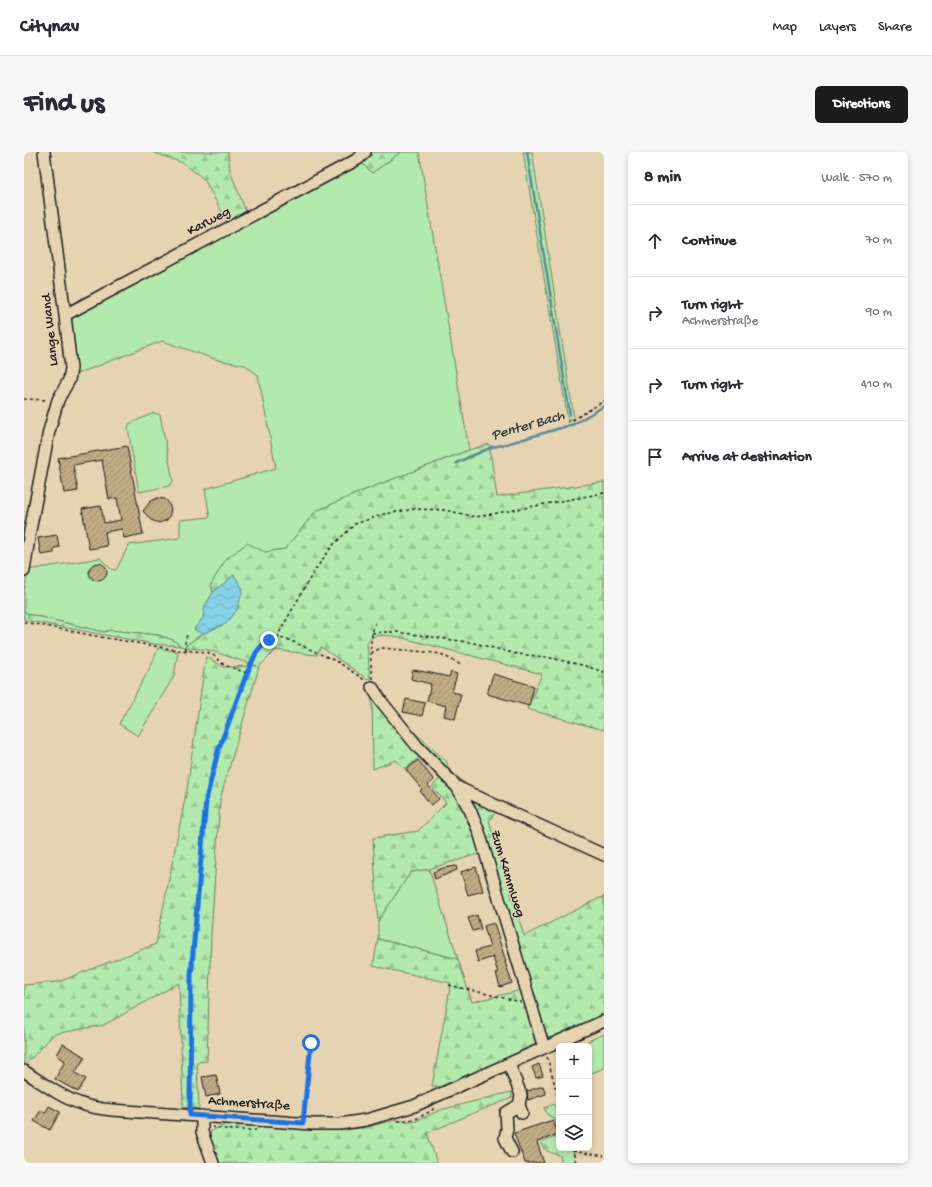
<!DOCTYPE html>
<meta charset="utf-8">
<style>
:root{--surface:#fff;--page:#f7f7f7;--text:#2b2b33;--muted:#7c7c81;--line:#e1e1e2;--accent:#1c1c1c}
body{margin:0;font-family:"Gochi Hand",sans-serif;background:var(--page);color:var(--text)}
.controls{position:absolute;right:12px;bottom:12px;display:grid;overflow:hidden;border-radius:6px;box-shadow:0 2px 6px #0003}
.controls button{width:36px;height:36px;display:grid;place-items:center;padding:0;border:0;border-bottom:1px solid var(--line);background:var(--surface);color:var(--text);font:20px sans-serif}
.stop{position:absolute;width:12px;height:12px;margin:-9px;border:3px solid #1a73e8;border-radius:50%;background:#fff}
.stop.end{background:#1a73e8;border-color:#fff;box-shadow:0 1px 4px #0008}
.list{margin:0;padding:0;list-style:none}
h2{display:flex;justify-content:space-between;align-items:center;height:52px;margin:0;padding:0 16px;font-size:17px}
h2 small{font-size:13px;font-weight:400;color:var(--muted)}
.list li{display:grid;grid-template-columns:26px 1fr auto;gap:12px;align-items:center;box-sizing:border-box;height:72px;padding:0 16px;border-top:1px solid var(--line)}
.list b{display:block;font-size:15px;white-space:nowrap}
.list p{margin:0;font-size:13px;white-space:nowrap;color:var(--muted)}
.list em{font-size:13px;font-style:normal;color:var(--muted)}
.icon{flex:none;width:22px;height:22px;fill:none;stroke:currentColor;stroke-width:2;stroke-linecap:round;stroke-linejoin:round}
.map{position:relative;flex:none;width:580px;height:1011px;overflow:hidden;border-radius:6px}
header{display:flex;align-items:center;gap:24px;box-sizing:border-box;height:56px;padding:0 20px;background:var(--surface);border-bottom:1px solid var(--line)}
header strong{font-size:19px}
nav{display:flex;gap:22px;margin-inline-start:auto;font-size:14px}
.intro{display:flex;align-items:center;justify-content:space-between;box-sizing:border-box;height:96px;padding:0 24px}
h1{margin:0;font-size:28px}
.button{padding:10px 18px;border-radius:6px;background:var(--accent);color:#fff;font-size:14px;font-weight:700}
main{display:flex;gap:24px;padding:0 24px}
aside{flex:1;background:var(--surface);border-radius:6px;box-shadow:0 2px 6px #0003}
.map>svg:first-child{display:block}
.green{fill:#b2eaae;stroke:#678365}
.forest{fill:url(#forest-firs);stroke:#678365}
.water{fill:url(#water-waves);stroke:#5b8995}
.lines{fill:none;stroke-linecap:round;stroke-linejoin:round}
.stream{stroke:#5b8995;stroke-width:2.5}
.building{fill:url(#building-hatch);stroke:#1c1c1c}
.minor-casing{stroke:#1c1c1c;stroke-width:14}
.path{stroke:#1c1c1c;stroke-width:1.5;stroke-dasharray:3 3;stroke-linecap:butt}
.minor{stroke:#e6d3b1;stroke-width:11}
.route{stroke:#1a73e8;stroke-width:5}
.labels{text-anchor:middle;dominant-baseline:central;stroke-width:3;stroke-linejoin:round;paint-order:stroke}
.street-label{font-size:14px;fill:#1c1c1c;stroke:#e6d3b1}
.water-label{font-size:15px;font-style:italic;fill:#314044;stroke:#e6d3b1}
</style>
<header>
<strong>Citynav</strong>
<nav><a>Map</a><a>Layers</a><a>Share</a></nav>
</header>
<div class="intro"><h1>Find us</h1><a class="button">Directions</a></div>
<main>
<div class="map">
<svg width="580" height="1011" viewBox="0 0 580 1011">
<defs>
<pattern id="forest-firs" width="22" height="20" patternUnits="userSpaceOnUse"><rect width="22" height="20" fill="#b2eaae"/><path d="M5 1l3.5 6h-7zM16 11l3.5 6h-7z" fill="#98c895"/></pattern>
<pattern id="water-waves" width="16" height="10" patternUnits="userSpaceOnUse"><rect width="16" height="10" fill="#85d1e5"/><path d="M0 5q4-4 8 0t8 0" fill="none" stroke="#72b3c4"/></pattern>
<pattern id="building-hatch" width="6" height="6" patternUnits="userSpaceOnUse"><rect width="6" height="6" fill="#c0ac85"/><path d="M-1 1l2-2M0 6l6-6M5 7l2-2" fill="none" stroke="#a49372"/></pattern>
</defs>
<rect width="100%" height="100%" fill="#e6d3b1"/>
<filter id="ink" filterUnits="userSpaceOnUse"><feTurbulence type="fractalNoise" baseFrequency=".025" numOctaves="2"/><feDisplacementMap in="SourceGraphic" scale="8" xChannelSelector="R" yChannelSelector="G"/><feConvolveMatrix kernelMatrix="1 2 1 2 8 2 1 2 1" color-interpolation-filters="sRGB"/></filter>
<g filter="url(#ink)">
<path class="green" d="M377 0H395L445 298 341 338 292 359 261 397 241 400 187 432 189 440 181 454 179 466 170 477 178 482 160 495 157 494 149 488 134 483 86 478 80 480 4 462 0 459V439L4 418 76 406 87 417 92 418 105 393 156 386V368L186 365 181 337 252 316 234 223 221 213 194 208 138 189 53 222 46 168 50 163 336 9 348 21Z
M499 0H508L550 266 544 268Z
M130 261 136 263 149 329 145 334 115 340 104 277 105 272Z
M134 496 154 500 150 524 114 584 95 572 128 512Z
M405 717 434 807 354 787V769L387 720Z
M580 882V916L565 922V894H553Z"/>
<path class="forest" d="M128 0H204L206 19 224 65 206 75 180 27 159 11Z
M341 0H377L348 21 334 7Z
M465 292 473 345 580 330V578L503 557 518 522 371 484C360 484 349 480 343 491L346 526 343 527 297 495 293 503 252 498 235 515 196 647 187 782 183 909 173 910 175 957 159 955 155 831 80 873 30 882 1 913 0 912V833L34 830 132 792 163 637 182 504 199 515 233 514 185 498 165 496 160 495 178 482 203 471 210 423 189 440 187 432 202 407 223 391 241 400 261 397 292 359 341 338 445 298Z
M0 459 4 462 80 480 86 478 134 483 149 488 157 494 130 492 0 468Z
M348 541 423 610 424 617 461 648 475 655 465 669 500 784 580 744V863L527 886 522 885 509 894 415 935 408 934 427 831 349 814 354 787 434 807 448 850 502 837 460 700 405 717 387 720 354 769 349 686 394 679 422 651 408 635 424 617 404 598 381 617 372 608 349 617Z
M487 940 488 946 452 960 403 981 413 1011H194L186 984 187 979 205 971 293 978H314L339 976 371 968 390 970 416 958Z
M530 952 535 965V982L531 967 524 963 520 956Z
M535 984V996H548L552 1011H538L536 1003C528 1001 518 999 517 990Z"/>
<path class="water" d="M210 423 219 437 213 458 203 471 178 482 170 477 179 466 181 454 189 440Z"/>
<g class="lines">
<path class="stream" d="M503 0 546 263
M432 311 468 295 479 293 550 272 580 254"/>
</g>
<path class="building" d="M103 294 119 382 100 386 98 377 81 380 83 394 65 397 58 357 77 354 80 371 97 368 93 346 85 347 78 308 49 313 54 339 40 341 34 306Z
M133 346 141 347 144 350 147 357 145 365 143 368 135 371 127 368 119 359 126 350Z
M33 383 35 395 30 396V401L17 403 14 386Z
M65 420a9 9 0 1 1 18 0a9 9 0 1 1-18 0Z
M389 518 407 521 425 525 427 520 433 522 428 540 437 542 431 567 420 564 422 554 403 549 407 532 387 527Z
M469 522 510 534 505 554 463 542Z
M382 547 401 551 398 564 379 560Z
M394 608 410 628 404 633 415 647 407 653 396 639 398 637 382 618Z
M432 714 433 718 411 727 409 720 419 716Z
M452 715 459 739 444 743 437 720Z
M453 763 457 777 449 779 444 766Z
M470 771 482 810H481L488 831 476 835 472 821H474L469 805 454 810 451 799 466 795 460 774Z
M39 892 61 905 51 921 62 927 54 940 31 927 41 909 33 903Z
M515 912 519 924 512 926 508 915Z
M192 923 196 942 182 945 178 925Z
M519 934 522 942 504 948 503 939Z
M25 954 36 960 26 978 10 969 17 958 21 961Z
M529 968 534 982 513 990 520 1011H501L490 981Z"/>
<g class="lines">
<g class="minor-casing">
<path id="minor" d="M41 163 334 7 341 0
M0 419 6 379 25 279 34 248 45 228 47 216 41 163 20 0
M348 535 357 549 393 594 433 635 446 658 455 680 520 896
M433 635 475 655 580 703
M485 912 497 943 495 953 498 961
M0 919C17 930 35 944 55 951 65 955 77 957 88 958L288 972H316L342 968 390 954 580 869
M178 964V980L189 1011
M488 1000 481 986 483 977 482 961 495 953"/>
</g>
<path class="path" d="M0 247 24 248
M543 270 549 268 580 249
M0 470 82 486 153 498 183 500 189 503 200 513 223 521
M348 481 359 480H373L450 491 493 502 522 505 558 513 580 520
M254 486 255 481 289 421 308 394 331 372 360 362 391 357 421 358 452 365 580 341
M162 498 161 489 163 483
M347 501 357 496 402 500 417 502 437 513
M348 527C347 507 344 488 352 469
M425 833 497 850
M523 905 535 948
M166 953 167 824 182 648 194 599 223 521 232 501 239 493 245 488 254 486 263 487 314 510 342 529
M280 963 287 891
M374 969 392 967 407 959 411 955
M188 975 209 978H232
M548 996 552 1011
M549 999 580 1004"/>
<use href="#minor" class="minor"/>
</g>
</g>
<g class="lines" filter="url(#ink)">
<path class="route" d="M245 488 239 493 232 501 223 521 194 599 182 648 167 824 166 963 279 971 287 891"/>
</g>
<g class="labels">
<g class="street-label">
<text transform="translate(185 70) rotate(-28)">Karweg</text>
<text transform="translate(27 178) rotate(-96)">Lange Wand</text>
<text transform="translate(483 722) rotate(73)">Zum Kammweg</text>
<text transform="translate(225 952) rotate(4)">Achmerstraße</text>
</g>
<g class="water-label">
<text transform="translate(504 274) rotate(-16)">Penter Bach</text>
</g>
</g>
</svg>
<div class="controls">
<button>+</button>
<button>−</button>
<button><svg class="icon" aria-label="layers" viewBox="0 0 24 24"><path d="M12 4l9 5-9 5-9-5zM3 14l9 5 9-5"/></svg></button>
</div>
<div class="stop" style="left:287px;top:891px"></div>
<div class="stop end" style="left:245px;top:488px"></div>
</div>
<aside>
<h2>8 min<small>Walk · 570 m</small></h2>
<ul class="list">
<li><svg class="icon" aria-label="ahead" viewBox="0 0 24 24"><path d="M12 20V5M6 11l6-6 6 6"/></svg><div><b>Continue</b></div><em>70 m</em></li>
<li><svg class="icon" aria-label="right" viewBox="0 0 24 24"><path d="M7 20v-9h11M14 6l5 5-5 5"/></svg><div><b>Turn right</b><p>Achmerstraße</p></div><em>90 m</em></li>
<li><svg class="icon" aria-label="right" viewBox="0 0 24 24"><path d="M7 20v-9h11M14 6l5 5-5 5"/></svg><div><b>Turn right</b></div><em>410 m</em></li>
<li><svg class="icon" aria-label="arrive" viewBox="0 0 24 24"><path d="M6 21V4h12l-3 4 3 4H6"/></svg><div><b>Arrive at destination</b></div></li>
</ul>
</aside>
</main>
